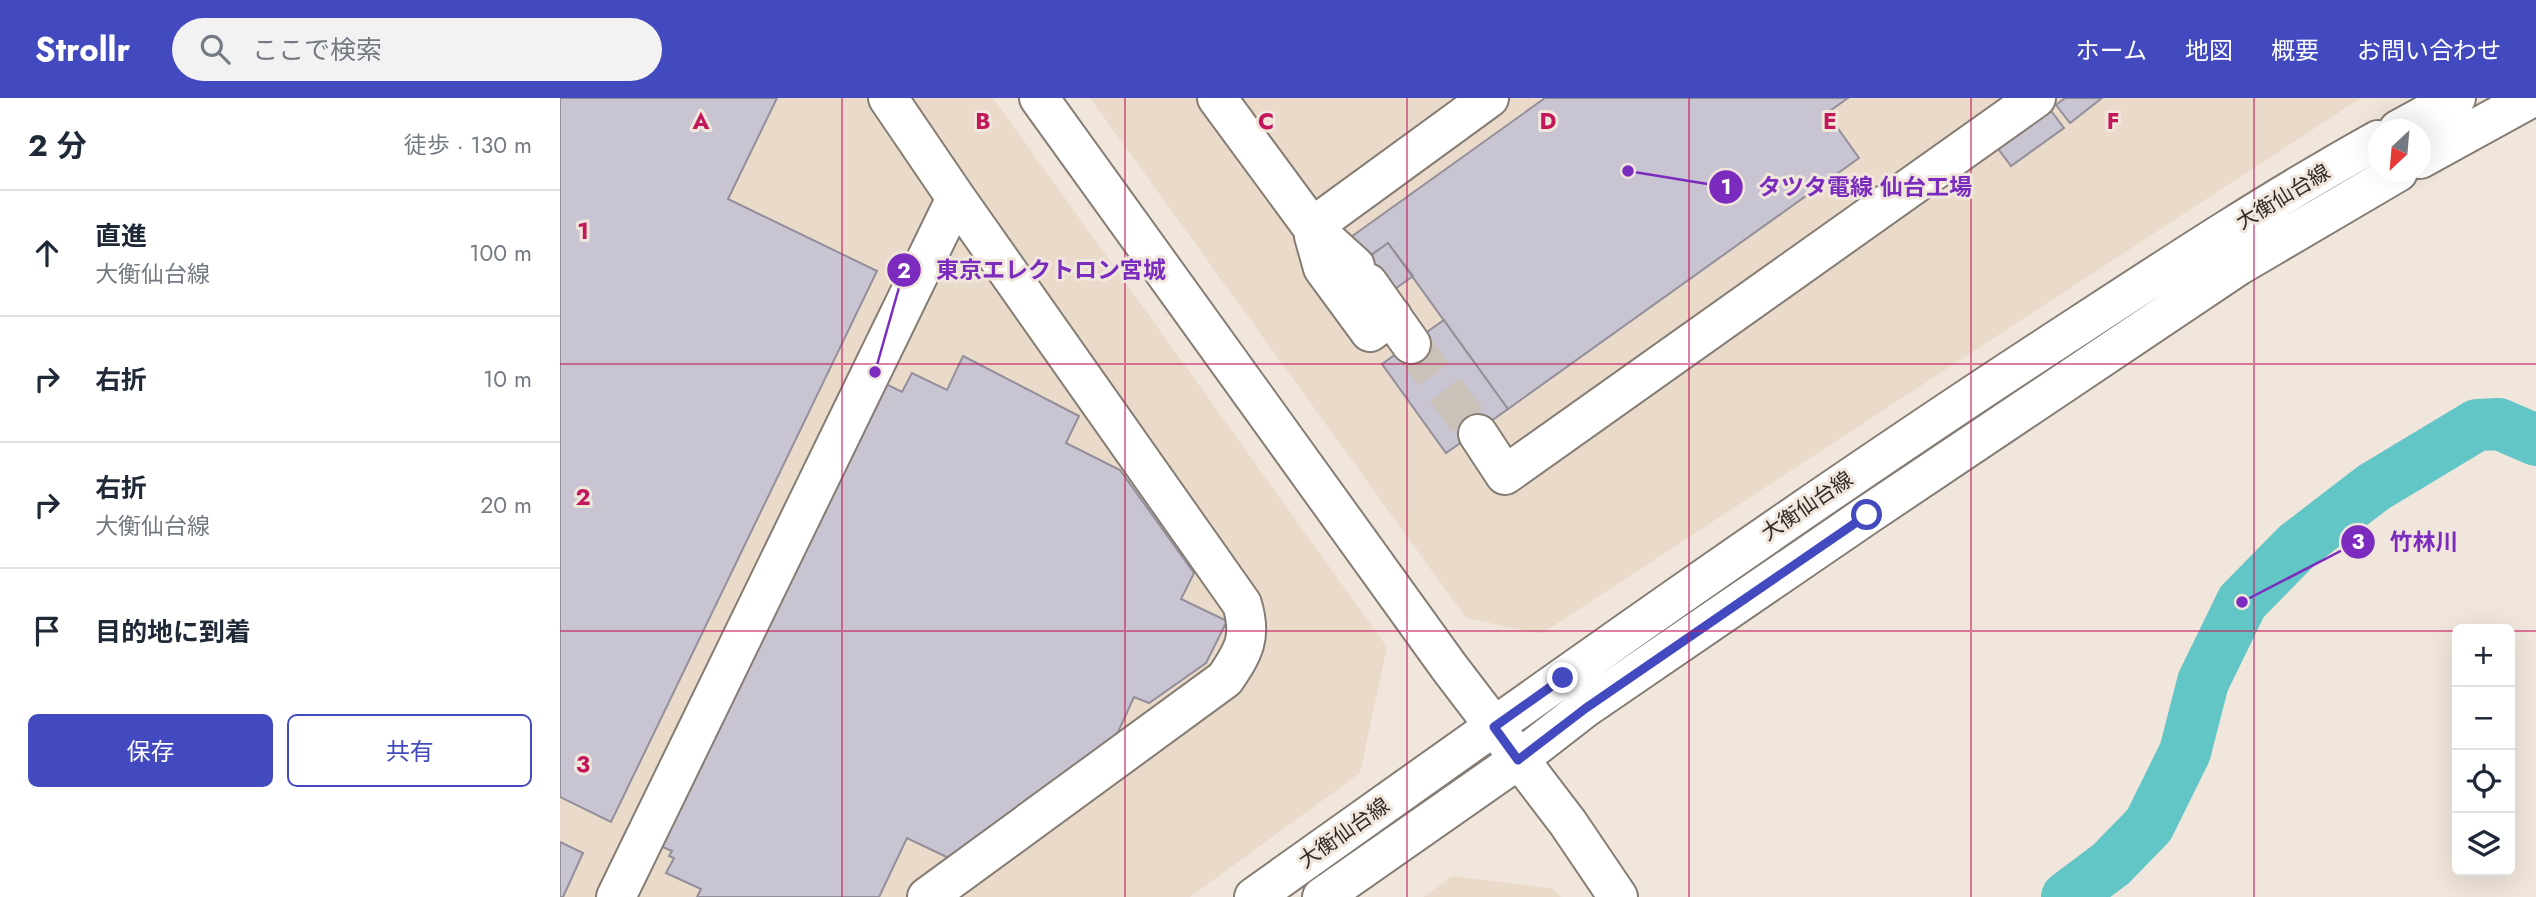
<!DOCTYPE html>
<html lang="ja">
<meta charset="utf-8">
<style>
:root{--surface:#fff;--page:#f2f2f3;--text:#1f2937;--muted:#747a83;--line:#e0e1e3;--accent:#434abf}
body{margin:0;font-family:Jost,"Noto Sans JP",sans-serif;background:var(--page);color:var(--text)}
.controls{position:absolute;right:21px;bottom:21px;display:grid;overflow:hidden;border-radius:10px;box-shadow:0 7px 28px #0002}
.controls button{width:63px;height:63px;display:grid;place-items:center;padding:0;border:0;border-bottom:2px solid var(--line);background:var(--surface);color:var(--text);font:35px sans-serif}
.compass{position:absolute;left:1808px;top:21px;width:63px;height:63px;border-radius:50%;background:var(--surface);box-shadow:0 7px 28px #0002;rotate:206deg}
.stop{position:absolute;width:21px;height:21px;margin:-16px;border:5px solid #434abf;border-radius:50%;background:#fff}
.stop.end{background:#434abf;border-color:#fff;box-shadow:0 2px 7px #0008}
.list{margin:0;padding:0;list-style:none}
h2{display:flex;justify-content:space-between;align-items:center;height:91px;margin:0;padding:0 28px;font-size:30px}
h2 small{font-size:23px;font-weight:400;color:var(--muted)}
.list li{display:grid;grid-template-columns:46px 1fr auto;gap:21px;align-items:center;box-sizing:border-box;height:126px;padding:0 28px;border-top:2px solid var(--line)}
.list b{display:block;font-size:26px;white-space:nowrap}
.list p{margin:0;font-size:23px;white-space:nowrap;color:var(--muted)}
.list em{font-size:23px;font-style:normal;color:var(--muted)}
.actions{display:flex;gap:14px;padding:21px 28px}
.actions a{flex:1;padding:16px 0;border:2px solid var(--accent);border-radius:10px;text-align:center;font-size:24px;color:var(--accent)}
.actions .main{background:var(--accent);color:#fff}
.icon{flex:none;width:38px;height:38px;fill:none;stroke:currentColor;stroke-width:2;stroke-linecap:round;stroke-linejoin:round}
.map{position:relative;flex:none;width:1976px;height:799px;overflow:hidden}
header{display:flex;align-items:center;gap:42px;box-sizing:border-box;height:98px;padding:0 35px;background:var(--accent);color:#fff}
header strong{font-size:33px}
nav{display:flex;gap:38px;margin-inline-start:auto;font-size:24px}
.search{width:490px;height:63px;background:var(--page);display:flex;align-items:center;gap:18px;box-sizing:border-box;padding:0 24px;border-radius:38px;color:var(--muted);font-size:26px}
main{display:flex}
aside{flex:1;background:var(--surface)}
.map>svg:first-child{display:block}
.built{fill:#eadaca}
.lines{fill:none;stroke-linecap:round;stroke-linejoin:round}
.river{stroke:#62c5c6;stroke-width:52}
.building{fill:#c9c4d1;stroke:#938f9a;stroke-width:2}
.minor-tunnel{stroke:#cac1b8;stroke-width:38;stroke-dasharray:38 19;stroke-linecap:butt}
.minor-casing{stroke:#857c73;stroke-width:42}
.major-casing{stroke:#857c73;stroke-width:42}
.minor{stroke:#fff;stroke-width:38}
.major{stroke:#fff;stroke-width:38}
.route{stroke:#434abf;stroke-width:9}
.grid{fill:none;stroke:#c2185b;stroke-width:2;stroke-opacity:0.55}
.labels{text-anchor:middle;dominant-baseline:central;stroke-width:6;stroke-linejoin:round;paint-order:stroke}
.street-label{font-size:21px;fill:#2f2b28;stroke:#f1e6dc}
.grid-label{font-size:23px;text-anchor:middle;font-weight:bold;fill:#c2185b;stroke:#f1e6dc;stroke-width:6;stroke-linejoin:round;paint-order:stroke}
.leader{fill:none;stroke:#7b2cbf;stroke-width:2.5}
.callout-dot{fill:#7b2cbf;stroke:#f1e6dc;stroke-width:2.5}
.mark-label{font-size:21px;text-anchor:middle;font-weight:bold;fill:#fff}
.callout-label{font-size:23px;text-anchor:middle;font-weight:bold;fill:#7b2cbf;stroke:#f1e6dc;stroke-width:6;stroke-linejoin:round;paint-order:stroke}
</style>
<header>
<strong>Strollr</strong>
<div class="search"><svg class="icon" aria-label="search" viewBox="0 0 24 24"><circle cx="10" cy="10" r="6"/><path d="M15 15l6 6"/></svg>ここで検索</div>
<nav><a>ホーム</a><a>地図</a><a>概要</a><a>お問い合わせ</a></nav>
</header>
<main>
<aside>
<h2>2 分<small>徒歩 · 130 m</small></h2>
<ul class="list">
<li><svg class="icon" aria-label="ahead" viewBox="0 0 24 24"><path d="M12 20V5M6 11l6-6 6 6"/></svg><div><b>直進</b><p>大衡仙台線</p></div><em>100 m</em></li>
<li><svg class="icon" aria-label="right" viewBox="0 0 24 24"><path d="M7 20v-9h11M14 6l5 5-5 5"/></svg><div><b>右折</b></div><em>10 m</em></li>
<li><svg class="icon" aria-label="right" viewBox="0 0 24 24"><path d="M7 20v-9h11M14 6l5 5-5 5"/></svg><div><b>右折</b><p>大衡仙台線</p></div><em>20 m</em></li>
<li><svg class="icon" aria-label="arrive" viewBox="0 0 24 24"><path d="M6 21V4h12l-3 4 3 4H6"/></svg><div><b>目的地に到着</b></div></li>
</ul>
<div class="actions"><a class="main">保存</a><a>共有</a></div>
</aside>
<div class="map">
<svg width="1976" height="799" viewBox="0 0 1976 799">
<rect width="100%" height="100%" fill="#f1e6dc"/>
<path class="built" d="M0 0H433L827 549 800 675 630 799H0Z
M530 0H1801L981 536 906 520Z
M892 778 991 790 1001 799H863Z"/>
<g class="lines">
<path class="river" d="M1507 799 1551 766 1589 727 1625 654 1643 584 1682 504 1737 448 1814 389 1917 327 1939 326 1976 342"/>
</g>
<path class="building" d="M0 0H217L168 101 317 173 51 724 0 699Z
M985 0H1288L1267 15 1299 60 948 311 828 145 806 161 791 139Z
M1505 0H1542L1510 25 1496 7Z
M1489 10 1504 30 1451 68 1436 48Z
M828 145 853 178 835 191 781 178Z
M884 222 948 311 886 355 822 266Z
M403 258 519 318 506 345 560 372 634 475 621 501 667 523 646 565 589 605 574 599 553 645 395 763 347 740 319 799H137L141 791 106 775 114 760 109 758 112 753 98 747 326 286 342 294 352 275 387 292Z
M0 744 23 755 3 799H0Z"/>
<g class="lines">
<path class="minor-tunnel" d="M851 246 918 336"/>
<g class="minor-casing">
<path id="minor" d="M479 0 889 569 1008 725 1058 799
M657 0 752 129 795 168
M752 129 929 0
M754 138 763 170 810 234 832 218
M808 185 851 246
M918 336 945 377 1476 0
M56 799 396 100 328 0
M367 799 665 581C684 553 692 539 682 506L396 100"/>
</g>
<g class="major-casing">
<path id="major" d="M1838 32 1896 0
M1860 61 1971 0
M694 799C953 615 1211 429 1477 255 1589 182 1701 107 1818 42
M762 799 958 662 1025 610 1307 417 1678 168 1838 74"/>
</g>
<use href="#minor" class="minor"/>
<use href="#major" class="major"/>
</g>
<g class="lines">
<path class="route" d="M1003 580 934 629 958 662 1026 610 1307 417"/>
</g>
<path class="grid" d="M282 0V799M565 0V799M847 0V799M1129 0V799M1411 0V799M1694 0V799M0 266H1976M0 533H1897M1950 533H1976"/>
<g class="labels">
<g class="street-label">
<text transform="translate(1723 99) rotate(-31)">大衡仙台線</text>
<text transform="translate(1247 408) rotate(-34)">大衡仙台線</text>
<text transform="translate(784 735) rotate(-35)">大衡仙台線</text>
</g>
</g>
<g class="grid-label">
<text x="141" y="31">A</text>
<text x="423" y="31">B</text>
<text x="706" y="31">C</text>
<text x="988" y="31">D</text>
<text x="1270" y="31">E</text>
<text x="1553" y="31">F</text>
<text x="23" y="141">1</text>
<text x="23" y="407">2</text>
<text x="23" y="674">3</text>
</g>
<path class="leader" d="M1068 73L1166 89M315 274L344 172M1682 504L1798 444"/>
<g class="callout-dot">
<circle cx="1068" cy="73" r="7"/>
<circle cx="315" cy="274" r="7"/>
<circle cx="1682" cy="504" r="7"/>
<circle cx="1166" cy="89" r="18"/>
<circle cx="344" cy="172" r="18"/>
<circle cx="1798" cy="444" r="18"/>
</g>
<g class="mark-label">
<text x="1166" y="96">1</text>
<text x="344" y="180">2</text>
<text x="1798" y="451">3</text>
</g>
<g class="callout-label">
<text x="1305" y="97">タツタ電線 仙台工場</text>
<text x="491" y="180">東京エレクトロン宮城</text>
<text x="1864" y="452">竹林川</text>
</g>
</svg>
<div class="controls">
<button>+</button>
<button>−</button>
<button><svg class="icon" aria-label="locate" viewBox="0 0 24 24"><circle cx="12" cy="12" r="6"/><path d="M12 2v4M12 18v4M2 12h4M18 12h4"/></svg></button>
<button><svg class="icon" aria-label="layers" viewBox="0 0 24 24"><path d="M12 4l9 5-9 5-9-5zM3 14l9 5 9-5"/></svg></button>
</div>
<svg class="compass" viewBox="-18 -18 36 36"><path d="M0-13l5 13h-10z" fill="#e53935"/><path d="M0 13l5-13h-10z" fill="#747a83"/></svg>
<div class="stop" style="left:1307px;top:417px"></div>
<div class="stop end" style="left:1003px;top:580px"></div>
</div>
</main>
